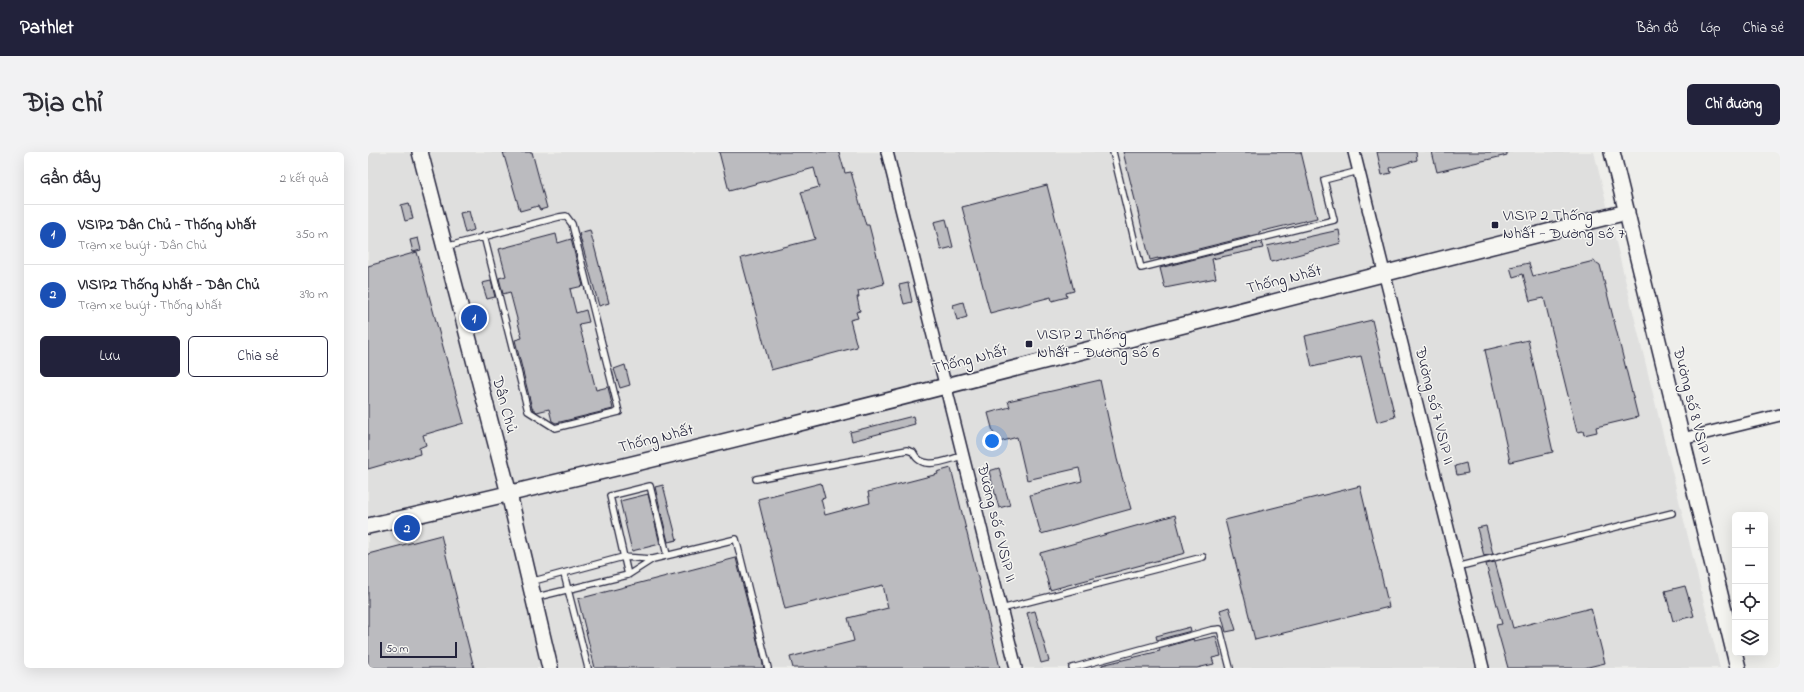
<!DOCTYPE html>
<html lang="vi">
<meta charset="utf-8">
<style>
:root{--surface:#fff;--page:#f2f2f3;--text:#2b2b33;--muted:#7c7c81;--line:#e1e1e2;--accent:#22223b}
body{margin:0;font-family:"Indie Flower",sans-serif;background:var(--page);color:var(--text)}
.controls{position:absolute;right:12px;bottom:12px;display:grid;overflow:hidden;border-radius:6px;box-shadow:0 4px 16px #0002}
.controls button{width:36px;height:36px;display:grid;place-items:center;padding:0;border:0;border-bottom:1px solid var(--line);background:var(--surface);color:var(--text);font:20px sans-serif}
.scale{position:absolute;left:12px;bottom:10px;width:77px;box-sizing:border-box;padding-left:4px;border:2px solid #22223b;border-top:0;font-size:11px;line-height:14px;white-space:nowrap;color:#22223b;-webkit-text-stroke:3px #f6f6f2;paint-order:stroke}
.you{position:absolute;left:624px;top:289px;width:14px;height:14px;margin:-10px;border:3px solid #fff;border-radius:50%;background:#1a73e8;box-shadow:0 0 0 6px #1a73e833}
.badge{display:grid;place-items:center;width:26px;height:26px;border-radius:50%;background:var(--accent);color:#fff;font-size:13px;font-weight:700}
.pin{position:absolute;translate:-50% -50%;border:2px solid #fff;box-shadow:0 1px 4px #0006}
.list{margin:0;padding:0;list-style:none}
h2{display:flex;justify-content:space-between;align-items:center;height:52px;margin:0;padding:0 16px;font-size:17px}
h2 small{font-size:13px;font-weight:400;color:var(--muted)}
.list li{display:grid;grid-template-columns:26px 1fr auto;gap:12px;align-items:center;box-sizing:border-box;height:60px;padding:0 16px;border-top:1px solid var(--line)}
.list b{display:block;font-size:15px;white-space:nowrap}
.list p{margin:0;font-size:13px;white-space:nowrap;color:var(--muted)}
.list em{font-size:13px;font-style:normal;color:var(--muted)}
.actions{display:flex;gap:8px;padding:12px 16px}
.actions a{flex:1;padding:9px 0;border:1px solid var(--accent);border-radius:6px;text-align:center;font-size:14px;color:var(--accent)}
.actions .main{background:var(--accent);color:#fff}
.icon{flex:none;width:22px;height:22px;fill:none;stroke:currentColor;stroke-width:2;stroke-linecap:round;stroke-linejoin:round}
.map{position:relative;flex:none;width:1412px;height:516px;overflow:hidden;border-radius:6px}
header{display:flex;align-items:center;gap:24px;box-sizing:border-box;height:56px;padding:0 20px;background:var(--accent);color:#fff}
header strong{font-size:19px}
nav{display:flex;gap:22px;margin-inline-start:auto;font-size:14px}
.intro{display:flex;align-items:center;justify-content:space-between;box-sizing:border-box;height:96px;padding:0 24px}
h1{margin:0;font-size:28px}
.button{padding:10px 18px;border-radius:6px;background:var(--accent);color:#fff;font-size:14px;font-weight:700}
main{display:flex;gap:24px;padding:0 24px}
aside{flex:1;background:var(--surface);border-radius:6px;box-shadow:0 4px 16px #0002}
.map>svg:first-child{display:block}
.built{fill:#dfdfde}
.building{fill:#bbbbbf;stroke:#22223b}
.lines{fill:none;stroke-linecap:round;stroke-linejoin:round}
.lane-casing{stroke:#22223b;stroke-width:8}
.street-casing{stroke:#22223b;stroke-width:14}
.secondary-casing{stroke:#22223b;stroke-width:18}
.lane{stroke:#f6f6f2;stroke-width:5.5}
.street{stroke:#f6f6f2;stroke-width:11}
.secondary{stroke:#f6f6f2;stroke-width:15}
.poi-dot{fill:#22223b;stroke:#f6f6f2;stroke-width:1.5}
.labels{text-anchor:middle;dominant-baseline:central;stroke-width:3;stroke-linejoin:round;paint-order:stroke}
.poi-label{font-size:16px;fill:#22223b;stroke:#f6f6f2;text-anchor:start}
.street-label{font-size:16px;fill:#22223b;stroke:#f6f6f2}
</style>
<header>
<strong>Pathlet</strong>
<nav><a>Bản đồ</a><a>Lớp</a><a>Chia sẻ</a></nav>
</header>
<div class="intro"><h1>Địa chỉ</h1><a class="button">Chỉ đường</a></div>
<main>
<aside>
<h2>Gần đây<small>2 kết quả</small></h2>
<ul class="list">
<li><span class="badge" style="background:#1a4fb4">1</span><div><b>VSIP2 Dân Chủ - Thống Nhất</b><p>Trạm xe buýt · Dân Chủ</p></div><em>350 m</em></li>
<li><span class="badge" style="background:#1a4fb4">2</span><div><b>VISIP2 Thống Nhất - Dân Chủ</b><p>Trạm xe buýt · Thống Nhất</p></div><em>390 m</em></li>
</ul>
<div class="actions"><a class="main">Lưu</a><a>Chia sẻ</a></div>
</aside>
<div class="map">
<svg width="1412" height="516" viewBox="0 0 1412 516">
<rect width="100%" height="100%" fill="#eeeeeb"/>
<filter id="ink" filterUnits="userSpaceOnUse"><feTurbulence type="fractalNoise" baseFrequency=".025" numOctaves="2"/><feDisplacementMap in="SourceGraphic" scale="8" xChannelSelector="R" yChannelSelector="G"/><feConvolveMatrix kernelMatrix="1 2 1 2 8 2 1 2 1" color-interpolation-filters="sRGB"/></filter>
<g filter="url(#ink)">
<path class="built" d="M0 0H1226L1352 516H0Z"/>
<path class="building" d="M135 0H164L179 56 172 58 170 54 152 59Z
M351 0H471L477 21 483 20 498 73H501L516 132 490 139 491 145H489L492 159 488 160 490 166 482 168 489 195 403 218 373 106 447 87 433 40 451 35 446 16 361 39Z
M755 0H933L949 66 891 80V82L790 107V106L782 108Z
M1009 0H1048L1049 8 1022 16 1023 21 1014 23Z
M1064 0H1139V3L1069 20Z
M679 33 706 139 698 141 699 145 684 149 683 145 622 161 594 55Z
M41 51 45 67 37 69 33 53Z
M101 59 106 78 97 81 92 61Z
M578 67 585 95 573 98 566 70Z
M222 78 241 151 231 154 211 81Z
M971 78 973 91 903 110 899 94Z
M188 82 190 91 203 87 215 134 202 137 208 161 218 158 221 170 211 172 228 238 240 235 245 257 188 271 184 269 181 257 169 260 164 256 147 188 154 186 142 140 135 142 131 126 138 124 131 97Z
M50 86 53 98 45 100 42 88Z
M893 90 895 96 844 107 848 126 797 136 792 116Z
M49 100 96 271 55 283 58 293 51 296 52 302 0 317V114Z
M1226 109 1232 113 1270 265 1228 275 1229 280 1216 283 1215 279 1209 280 1176 146 1162 149 1155 122 1145 125 1142 115 1161 111 1165 124Z
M123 129 127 145 119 147 114 131Z
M540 131 544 150 536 152 531 133Z
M595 150 599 165 589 168 585 153Z
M1004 168 1027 265 1009 270 993 204 944 215 937 184Z
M1160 188 1185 300 1142 310 1117 198Z
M257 213 262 233 252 236 246 217Z
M732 228 749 307 763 357 673 382 662 343 714 329 711 316 659 328 649 285 628 291 620 261 642 255 640 249Z
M545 264 547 272 484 289 482 280Z
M1098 311 1100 321 1089 323 1087 314Z
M583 316 632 516H425L422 505 486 489 480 466 520 456 515 433 417 457 390 347 453 331 457 346 453 347 457 363 502 351 500 340 570 322 569 320Z
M631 316 642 353 631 356 621 319Z
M295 333 309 388 300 390 287 335Z
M992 334 1021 455 887 488 857 368Z
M280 342 292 392 264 399 252 349Z
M807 363 817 401 682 438 672 401Z
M1118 374 1125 402 1116 404 1109 376Z
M73 383 106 516H0V402Z
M368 406 396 516H227L210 447Z
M1127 410 1145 476 1223 456 1237 511 1216 516H1140L1128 473 1134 472 1118 412Z
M1317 434 1326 464 1305 469 1297 439Z
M861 455 868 478 858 480 852 458Z
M667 459 681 509 673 511 659 461Z
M822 475 823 479 789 488 788 484Z
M848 484 853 504 844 506 846 512 829 516H734V513L792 499 791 497 825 487 826 489Z"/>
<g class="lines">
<g class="lane-casing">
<path id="lane" d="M745 0 773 116 966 68 956 28 991 19
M77 95 191 65 198 64 204 72 251 260 187 276 160 259 116 84
M388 327 539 298 545 300C554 320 578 308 594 304
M1089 415 1304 361
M196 422 220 516
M260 423 242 344 282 334 299 403
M162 430 255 405 284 407
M165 446 260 423 285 407 368 387 400 516
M633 457 835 405
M704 516 843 478 852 477 862 516"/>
</g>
<g class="street-casing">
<path id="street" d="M519 0 648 516
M986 0 1115 516
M1314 287 1412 263"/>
</g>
<g class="secondary-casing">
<path id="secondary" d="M52 0 141 342 182 516
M1244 0 1370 516
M0 374C422 279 839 165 1259 60"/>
</g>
<use href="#lane" class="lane"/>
<use href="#street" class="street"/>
<use href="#secondary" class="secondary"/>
</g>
</g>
<g class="poi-dot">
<rect x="1123" y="69" width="8" height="8" rx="2"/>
<rect x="657" y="188" width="8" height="8" rx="2"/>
</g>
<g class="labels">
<g class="poi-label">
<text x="1135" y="64">VISIP 2 Thống<tspan x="1135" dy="18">Nhất - Đường số 7</tspan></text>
<text x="669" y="183">VISIP 2 Thống<tspan x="669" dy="18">Nhất - Đường số 6</tspan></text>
</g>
<g class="street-label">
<text transform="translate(916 128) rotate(-14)">Thống Nhất</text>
<text transform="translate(602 208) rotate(-14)">Thống Nhất</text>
<text transform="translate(136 253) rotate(75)">Dân Chủ</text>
<text transform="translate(1066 254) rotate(76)">Đường số 7 VSIP II</text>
<text transform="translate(1324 254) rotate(76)">Đường số 8 VSIP II</text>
<text transform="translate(288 287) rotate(-14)">Thống Nhất</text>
<text transform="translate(628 371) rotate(76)">Đường số 6 VSIP II</text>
</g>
</g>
</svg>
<div class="controls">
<button>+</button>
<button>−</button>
<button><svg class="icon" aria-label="locate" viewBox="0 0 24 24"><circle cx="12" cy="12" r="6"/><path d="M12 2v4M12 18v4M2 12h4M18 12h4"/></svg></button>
<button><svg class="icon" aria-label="layers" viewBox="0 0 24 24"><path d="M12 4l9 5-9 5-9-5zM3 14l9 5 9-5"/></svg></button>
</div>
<div class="scale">50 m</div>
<div class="you"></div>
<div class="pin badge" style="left:106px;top:166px;background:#1a4fb4">1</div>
<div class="pin badge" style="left:39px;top:376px;background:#1a4fb4">2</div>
</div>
</main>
